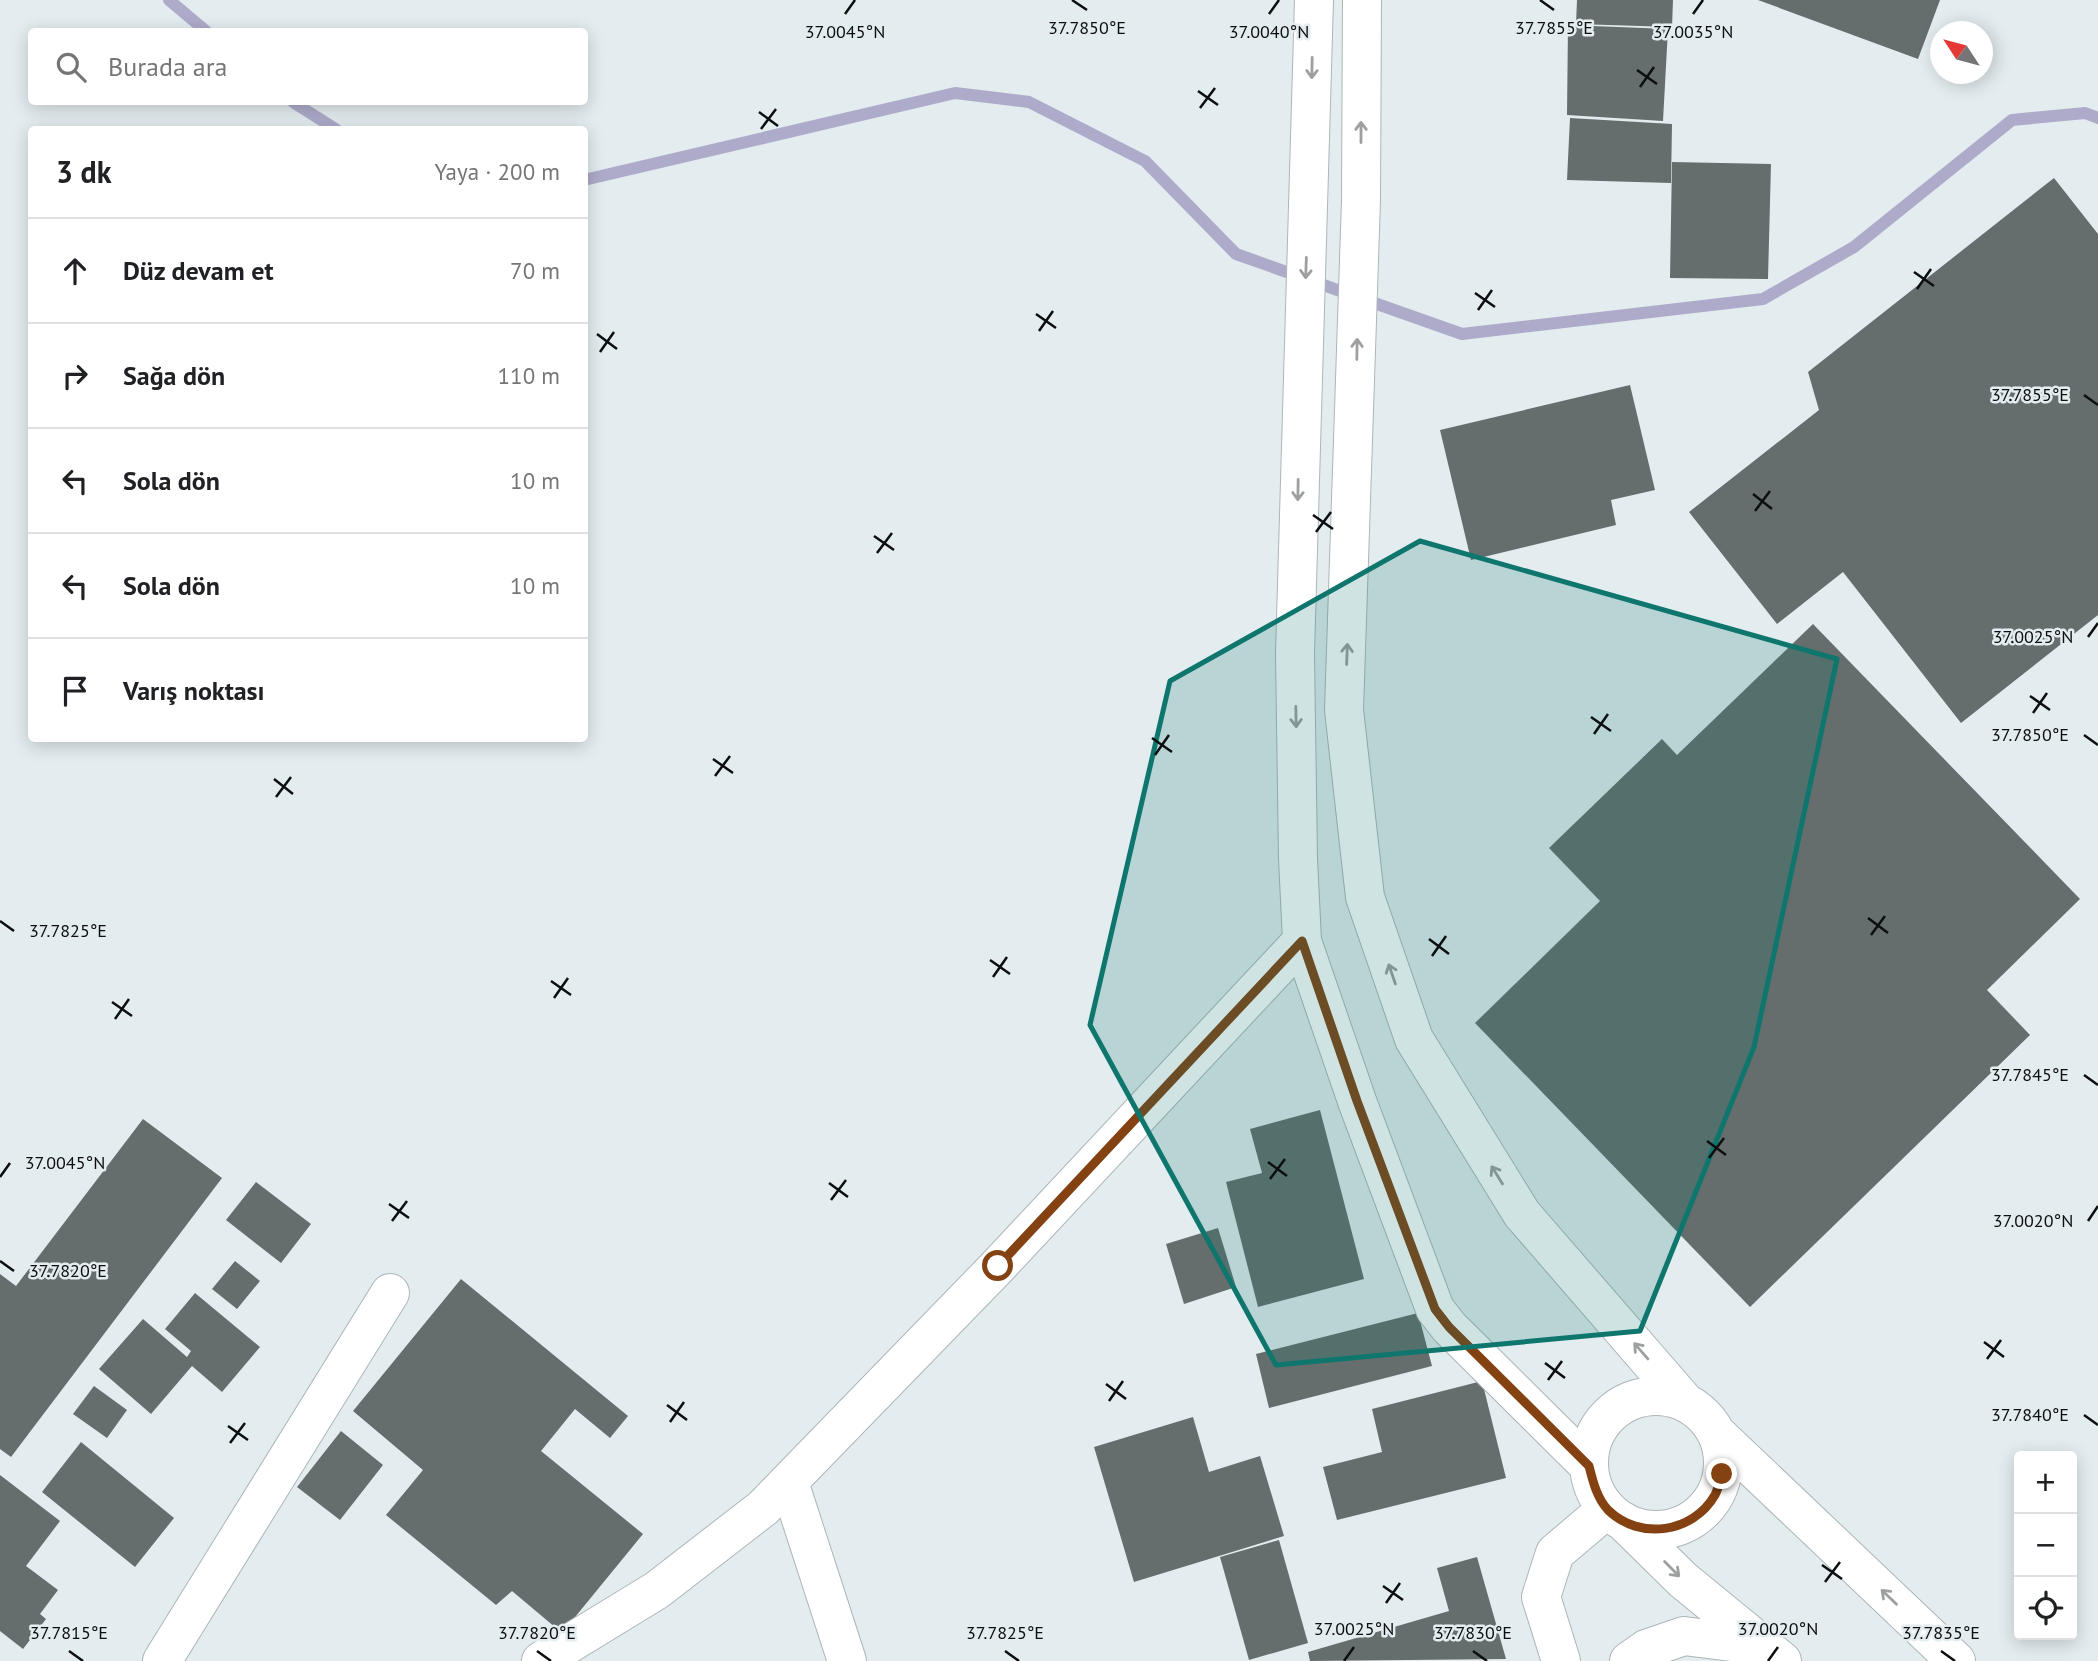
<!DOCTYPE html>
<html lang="tr">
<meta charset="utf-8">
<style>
:root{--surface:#fff;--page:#f2f2f2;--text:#202124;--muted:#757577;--line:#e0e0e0}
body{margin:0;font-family:"PT Sans",sans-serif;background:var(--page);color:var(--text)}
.controls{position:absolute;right:21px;bottom:21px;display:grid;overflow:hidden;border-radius:7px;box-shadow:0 4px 18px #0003}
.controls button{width:63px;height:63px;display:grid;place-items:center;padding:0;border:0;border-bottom:2px solid var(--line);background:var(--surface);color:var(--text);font:35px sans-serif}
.compass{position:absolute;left:1930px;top:21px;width:63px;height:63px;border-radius:50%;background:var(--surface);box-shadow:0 4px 18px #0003;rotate:306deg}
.stop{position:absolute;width:21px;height:21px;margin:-16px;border:5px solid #844212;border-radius:50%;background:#fff}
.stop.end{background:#844212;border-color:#fff;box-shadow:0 2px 7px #0008}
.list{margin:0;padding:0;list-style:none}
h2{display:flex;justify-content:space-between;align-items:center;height:91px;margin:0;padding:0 28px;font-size:30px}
h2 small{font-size:23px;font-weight:400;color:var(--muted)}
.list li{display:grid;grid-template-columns:46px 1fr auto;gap:21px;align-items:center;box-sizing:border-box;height:105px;padding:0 28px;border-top:2px solid var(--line)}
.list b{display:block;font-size:26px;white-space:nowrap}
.list em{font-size:23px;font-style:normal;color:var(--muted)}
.icon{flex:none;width:38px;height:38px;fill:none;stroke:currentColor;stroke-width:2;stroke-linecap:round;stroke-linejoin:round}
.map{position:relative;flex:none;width:2098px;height:1661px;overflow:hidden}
.search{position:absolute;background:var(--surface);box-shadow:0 4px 18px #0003;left:28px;top:28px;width:560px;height:77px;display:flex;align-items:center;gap:18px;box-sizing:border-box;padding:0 24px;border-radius:7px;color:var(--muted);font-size:26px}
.panel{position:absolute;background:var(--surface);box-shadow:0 4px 18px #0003;left:28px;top:126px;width:560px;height:616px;border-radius:7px}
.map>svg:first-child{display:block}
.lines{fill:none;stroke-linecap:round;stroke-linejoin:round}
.stream{stroke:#aeabca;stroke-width:12}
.building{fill:#666e6d}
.street-casing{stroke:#adb5b8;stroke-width:40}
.secondary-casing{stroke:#adb5b8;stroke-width:40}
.street{stroke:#fff;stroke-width:38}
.secondary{stroke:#fff;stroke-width:38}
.oneway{stroke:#9e9f9f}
.route{stroke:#844212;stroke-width:9}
.marked{fill:#0f766e;fill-opacity:0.2;stroke:#0f766e;stroke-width:5;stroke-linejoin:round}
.ticks{fill:none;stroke:#0c0e0f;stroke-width:2.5}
.ticks-label{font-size:18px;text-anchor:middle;fill:#0c0e0f;stroke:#e3ecef;stroke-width:5;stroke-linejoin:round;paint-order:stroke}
</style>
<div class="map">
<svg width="2098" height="1661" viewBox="0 0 2098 1661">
<rect width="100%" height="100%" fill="#e3ecef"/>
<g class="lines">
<path class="stream" d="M169 0 207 32
M293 102 337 130
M584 180 955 93 1029 102 1145 161 1236 254 1462 334 1763 299 1854 247 2012 120 2085 113 2098 118"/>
</g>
<path class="building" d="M1577 0H1673L1672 27 1576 24Z
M1758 0H1940L1918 59Z
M1568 25 1668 29 1663 121 1567 115Z
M1570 118 1672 124 1671 183 1567 180Z
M1672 162 1771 164 1768 279 1670 278Z
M2054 178 2098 234V615L1961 723 1843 572 1777 624 1689 512 1819 410 1808 372Z
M1630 385 1655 490 1611 500 1616 525 1471 560 1440 430Z
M1813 624 2080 899 1987 990 2030 1035 1750 1307 1475 1023 1600 901 1549 848 1662 739 1677 755Z
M1320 1110 1364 1279 1258 1307 1226 1182 1262 1173 1250 1129Z
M143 1119 222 1178 11 1457 0 1449V1274L16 1286Z
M256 1182 311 1224 281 1263 226 1220Z
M1218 1228 1236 1287 1184 1304 1166 1244Z
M235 1261 260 1281 237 1309 212 1289Z
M461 1279 628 1416 610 1438 575 1409 541 1451 643 1534 562 1633 512 1591 496 1605 386 1515 423 1470 353 1411Z
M195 1293 260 1347 222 1392 192 1366 151 1414 99 1369 143 1319 187 1357 191 1351 165 1329Z
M1418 1313 1432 1366 1269 1408 1256 1354Z
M1482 1381 1506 1478 1337 1520 1323 1467 1382 1452 1372 1409Z
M94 1386 127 1410 107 1438 73 1414Z
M1193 1417 1209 1472 1260 1456 1284 1536 1134 1582 1094 1447Z
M341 1431 383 1465 340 1520 297 1487Z
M81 1442 174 1518 135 1567 42 1492Z
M0 1475 60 1521 26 1566 58 1590 40 1614 46 1619 23 1649 0 1631Z
M1279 1540 1308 1643 1249 1660 1220 1557Z
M1477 1557 1506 1659 1310 1661 1308 1652 1449 1611 1437 1568Z"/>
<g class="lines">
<g class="street-casing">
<path id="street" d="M789 1482 847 1661
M162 1661 390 1293
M1561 1661 1541 1597 1555 1553 1607 1509
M1629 1661 1646 1649 1684 1636 1764 1646"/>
</g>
<g class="secondary-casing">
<path id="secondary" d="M1314 0 1295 653 1298 859 1302 941 1357 1101 1435 1309 1449 1327 1589 1466
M1362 0 1361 200 1344 710 1365 897 1414 1039 1522 1214 1685 1402
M1589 1463a67 67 0 1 1 134 0a67 67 0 1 1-134 0Z
M1716 1433 1956 1661
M1623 1521 1683 1580 1782 1661
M541 1661 657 1590 763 1508 998 1266 1302 941"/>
</g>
<use href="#street" class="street"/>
<use href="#secondary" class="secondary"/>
</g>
<defs><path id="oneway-shaft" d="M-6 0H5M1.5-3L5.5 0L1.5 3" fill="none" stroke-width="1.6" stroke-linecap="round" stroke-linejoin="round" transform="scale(1.75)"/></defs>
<g class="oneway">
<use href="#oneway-shaft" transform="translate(1312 68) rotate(91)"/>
<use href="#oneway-shaft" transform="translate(1361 132) rotate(-90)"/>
<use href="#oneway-shaft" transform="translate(1306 268) rotate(92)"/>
<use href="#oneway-shaft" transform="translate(1357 349) rotate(-89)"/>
<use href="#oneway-shaft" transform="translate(1298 490) rotate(91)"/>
<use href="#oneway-shaft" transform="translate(1347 654) rotate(-88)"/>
<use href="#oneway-shaft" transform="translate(1296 717) rotate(89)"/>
<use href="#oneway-shaft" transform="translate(1392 974) rotate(-109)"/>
<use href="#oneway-shaft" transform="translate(1497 1175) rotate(-122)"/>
<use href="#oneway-shaft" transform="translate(1641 1351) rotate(-131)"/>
<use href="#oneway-shaft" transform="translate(1672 1569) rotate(45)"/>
<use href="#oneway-shaft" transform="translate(1889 1597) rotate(-136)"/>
</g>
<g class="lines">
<path class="route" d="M998 1266 1302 941 1357 1101 1435 1309 1449 1327 1589 1466C1593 1482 1597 1498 1608 1510 1640 1541 1693 1533 1715 1495 1718 1489 1720 1481 1722 1474"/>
</g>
<path class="marked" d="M1420 541 1837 659 1754 1047 1640 1331 1276 1365 1090 1025 1170 681Z"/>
<path class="ticks" d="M1072 0 1087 10M1540 0 1554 10M845 14 855 0M1269 14 1279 0M1693 14 1703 0M1637 70 1657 84M1640 87 1654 67M1198 91 1218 105M1200 108 1215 88M759 112 778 126M761 129 776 109M1914 272 1934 286M1917 289 1931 269M1475 293 1495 307M1478 310 1492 290M1036 314 1056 328M1039 331 1053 311M597 334 617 349M600 352 614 332M2084 395 2098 405M1753 494 1772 509M1755 511 1770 491M1313 515 1333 529M1316 532 1331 512M874 536 894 550M877 553 892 533M2088 637 2098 623M2030 696 2050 710M2033 713 2047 693M1591 717 1611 731M1594 734 1608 714M2084 735 2098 745M1152 738 1172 752M1155 755 1169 735M713 759 733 773M715 776 730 756M274 779 293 794M276 797 291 777M1868 918 1888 933M0 921 14 931M1871 935 1885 916M1429 939 1449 954M1432 956 1446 936M990 960 1010 974M993 977 1007 957M551 981 571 995M554 998 568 978M112 1002 132 1016M115 1019 129 999M2084 1075 2098 1085M1707 1141 1726 1155M1709 1158 1724 1138M1268 1162 1287 1176M0 1177 10 1163M1270 1179 1285 1159M829 1183 848 1197M831 1200 846 1180M389 1204 409 1218M392 1221 407 1201M2088 1221 2098 1206M0 1261 14 1271M1984 1342 2004 1357M1987 1359 2001 1340M1545 1363 1565 1378M1548 1380 1562 1361M1106 1384 1126 1399M1109 1401 1123 1381M667 1405 687 1420M2084 1415 2098 1425M670 1422 684 1402M228 1426 248 1440M230 1443 245 1423M1822 1565 1842 1579M1825 1582 1840 1562M1383 1586 1403 1600M1386 1603 1400 1583M69 1651 83 1661M537 1651 551 1661M1005 1651 1019 1661M1473 1651 1487 1661M1941 1651 1955 1661M1344 1661 1354 1647M1768 1661 1778 1647"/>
<g class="ticks-label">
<text x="1087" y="34">37.7850°E</text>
<text x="1554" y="34">37.7855°E</text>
<text x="845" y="38">37.0045°N</text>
<text x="1269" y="38">37.0040°N</text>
<text x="1693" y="38">37.0035°N</text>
<text x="2030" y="401">37.7855°E</text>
<text x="2033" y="643">37.0025°N</text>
<text x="2030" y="741">37.7850°E</text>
<text x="68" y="937">37.7825°E</text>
<text x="2030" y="1081">37.7845°E</text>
<text x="65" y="1169">37.0045°N</text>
<text x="2033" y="1227">37.0020°N</text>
<text x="68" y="1277">37.7820°E</text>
<text x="2030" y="1421">37.7840°E</text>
<text x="1354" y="1635">37.0025°N</text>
<text x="1778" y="1635">37.0020°N</text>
<text x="69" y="1639">37.7815°E</text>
<text x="537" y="1639">37.7820°E</text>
<text x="1005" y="1639">37.7825°E</text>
<text x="1473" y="1639">37.7830°E</text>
<text x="1941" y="1639">37.7835°E</text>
</g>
</svg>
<div class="controls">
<button>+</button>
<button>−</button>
<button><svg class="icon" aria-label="locate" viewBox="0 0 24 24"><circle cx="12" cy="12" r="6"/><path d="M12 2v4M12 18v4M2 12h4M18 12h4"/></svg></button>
</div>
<svg class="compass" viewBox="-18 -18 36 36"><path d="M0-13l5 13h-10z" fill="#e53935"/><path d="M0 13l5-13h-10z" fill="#757577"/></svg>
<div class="stop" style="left:998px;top:1266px"></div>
<div class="stop end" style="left:1722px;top:1474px"></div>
<div class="search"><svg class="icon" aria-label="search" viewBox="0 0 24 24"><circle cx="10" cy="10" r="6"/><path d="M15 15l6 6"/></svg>Burada ara</div>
<section class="panel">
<h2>3 dk<small>Yaya · 200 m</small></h2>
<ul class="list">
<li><svg class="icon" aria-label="ahead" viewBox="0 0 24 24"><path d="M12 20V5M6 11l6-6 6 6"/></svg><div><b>Düz devam et</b></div><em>70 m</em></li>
<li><svg class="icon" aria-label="right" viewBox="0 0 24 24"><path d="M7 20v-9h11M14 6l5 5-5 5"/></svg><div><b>Sağa dön</b></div><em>110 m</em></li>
<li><svg class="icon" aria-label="left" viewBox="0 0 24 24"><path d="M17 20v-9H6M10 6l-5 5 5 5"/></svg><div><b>Sola dön</b></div><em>10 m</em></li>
<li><svg class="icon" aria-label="left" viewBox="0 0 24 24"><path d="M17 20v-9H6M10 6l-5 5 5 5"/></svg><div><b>Sola dön</b></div><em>10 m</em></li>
<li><svg class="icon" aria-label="arrive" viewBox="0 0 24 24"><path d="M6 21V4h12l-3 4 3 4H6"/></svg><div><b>Varış noktası</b></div></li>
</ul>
</section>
</div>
